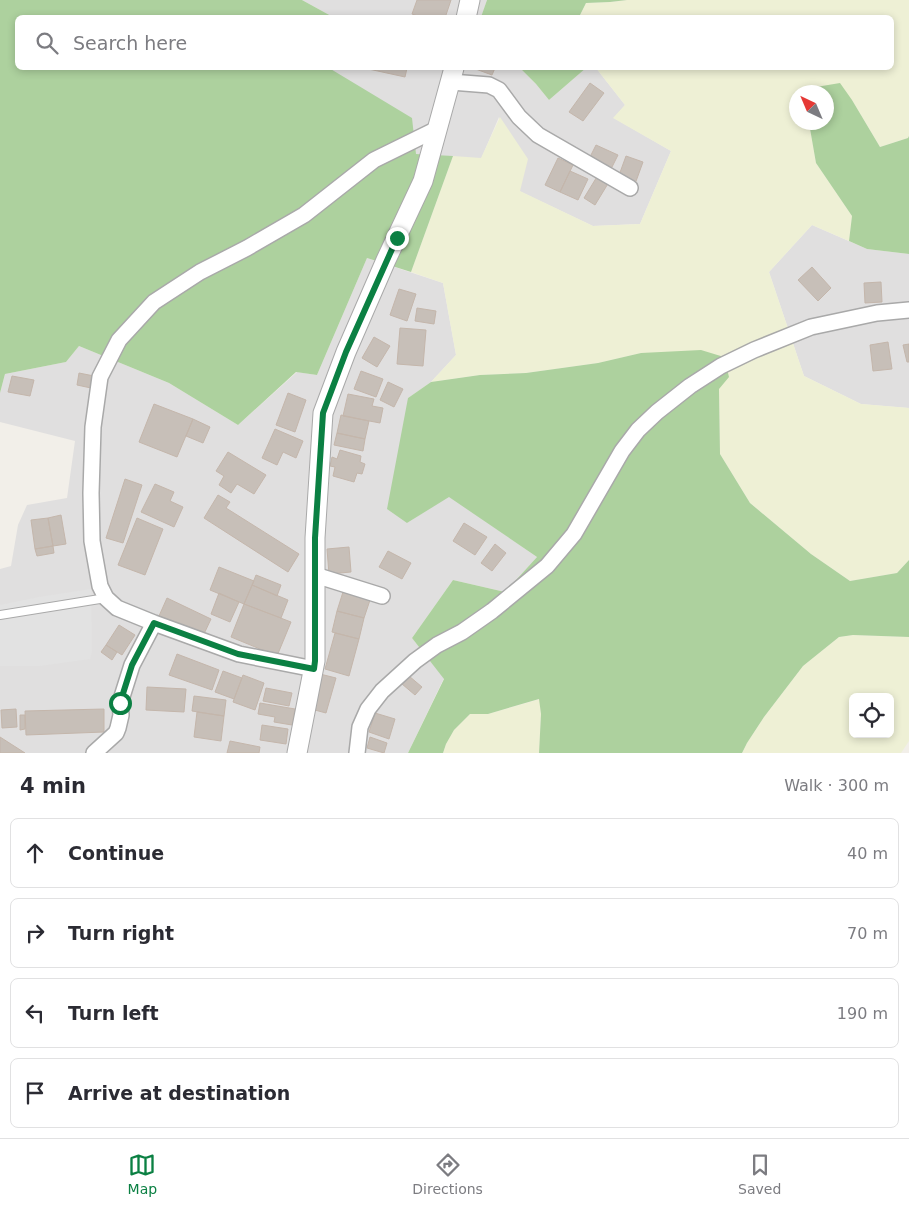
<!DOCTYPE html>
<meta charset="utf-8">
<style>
:root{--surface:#fff;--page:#f2f2f3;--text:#2b2b33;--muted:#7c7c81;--line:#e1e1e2;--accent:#0b8043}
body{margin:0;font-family:"DejaVu Sans",sans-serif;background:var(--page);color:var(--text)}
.controls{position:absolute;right:15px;bottom:15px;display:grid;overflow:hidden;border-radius:8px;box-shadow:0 2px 8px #0003}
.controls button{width:45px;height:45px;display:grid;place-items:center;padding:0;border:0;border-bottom:1px solid var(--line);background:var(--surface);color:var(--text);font:25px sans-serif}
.compass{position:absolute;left:789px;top:85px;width:45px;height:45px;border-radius:50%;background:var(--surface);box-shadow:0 2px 8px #0003;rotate:316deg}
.stop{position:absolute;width:15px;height:15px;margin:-11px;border:4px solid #0b8043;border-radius:50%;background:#fff}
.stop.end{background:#0b8043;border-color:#fff;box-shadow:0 1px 5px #0008}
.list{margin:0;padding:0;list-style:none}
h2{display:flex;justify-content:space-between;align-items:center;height:65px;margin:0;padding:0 20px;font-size:21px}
h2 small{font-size:16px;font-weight:400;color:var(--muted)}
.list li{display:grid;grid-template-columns:32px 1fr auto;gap:15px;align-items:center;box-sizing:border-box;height:70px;margin:0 10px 10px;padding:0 10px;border:1px solid var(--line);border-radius:8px}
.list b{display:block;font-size:19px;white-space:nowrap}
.list em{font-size:16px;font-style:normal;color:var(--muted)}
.icon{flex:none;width:28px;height:28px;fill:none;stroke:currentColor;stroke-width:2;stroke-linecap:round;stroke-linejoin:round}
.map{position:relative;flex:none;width:909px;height:753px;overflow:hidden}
.search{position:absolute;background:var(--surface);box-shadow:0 2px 8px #0003;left:15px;right:15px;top:15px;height:55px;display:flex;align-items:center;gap:12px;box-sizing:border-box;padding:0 18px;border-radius:8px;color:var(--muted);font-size:19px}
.sheet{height:385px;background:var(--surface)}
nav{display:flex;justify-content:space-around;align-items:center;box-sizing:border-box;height:70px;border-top:1px solid var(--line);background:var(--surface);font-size:14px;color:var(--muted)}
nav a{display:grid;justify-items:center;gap:2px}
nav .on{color:var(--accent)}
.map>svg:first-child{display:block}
.residential{fill:#e0dfdf}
.farmland{fill:#eef0d5;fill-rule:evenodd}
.forest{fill:#add19e}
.parking{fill:#e2e2e2}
.building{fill:#c7bfb8;stroke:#c4b6ab}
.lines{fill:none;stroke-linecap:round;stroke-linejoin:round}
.service-casing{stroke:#a9a9a9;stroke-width:10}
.minor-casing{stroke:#a9a9a9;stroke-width:18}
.tertiary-casing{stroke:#a9a9a9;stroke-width:21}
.service{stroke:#fff;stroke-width:8}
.minor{stroke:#fff;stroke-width:15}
.tertiary{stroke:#fff;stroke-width:19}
.route{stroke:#0b8043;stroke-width:6}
</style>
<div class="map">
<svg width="909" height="753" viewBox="0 0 909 753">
<rect width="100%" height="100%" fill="#f2efe9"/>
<path class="residential" d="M302 0H487L481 18 333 17Z
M329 68H520L536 84 549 100 586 68H596L625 105 614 118 671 151 640 224 593 226 519 191 499 117 481 159 416 154Z
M812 225 867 249 909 254V408L861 404 804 376 769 272Z
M367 258 443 283 456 355 431 382 408 398 407 523 449 496 537 557 505 592 453 580 412 638 444 678 408 753H0V569L11 566 18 525 27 505 67 498 75 441 0 422V393L5 374 66 362 79 346 169 383 238 425 297 372 317 375Z"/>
<path class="farmland" d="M627 0H909V136L908 138 880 147 852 100 816 87 814 92H796V122L809 123 816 163 852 216 849 241 812 225 769 272 804 376 861 404 909 408V560L897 573 850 581 811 554 750 503 720 454 719 389 641 353 598 363 526 373 480 375 431 382 456 355 443 283 411 272 453 156 481 158 500 117 528 159 520 191 593 226 640 224 671 151 613 118 625 105 596 68H892V18L579 17 586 3 610 2Z
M853 635 909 637V741L901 753H742L747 743 764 717 803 666 839 637ZM853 697H890V734H853Z
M540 699 541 714 539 753H443L446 744 454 730 470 714H488Z"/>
<path class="forest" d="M0 0H302L333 17 18 18V68H329L412 118 416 154 453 156 411 272 367 258 317 375 296 372 238 425 169 383 79 346 66 362 5 374 0 393Z
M487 0H627L610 2 586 3 579 17H481Z
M520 68H586L549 100 536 84Z
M840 83 852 100 880 147 908 138 909 136V254L867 249 849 241 852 216 816 163 809 123 826 122V92H814L816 87Z
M701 350 724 357 729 377 719 389 720 454 750 503 811 554 850 581 897 573 909 560V637L853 635 839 637 803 666 764 717 747 743 742 753H539L541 714 539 699 488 714H470L454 730 446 744 443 753H408L444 679 412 638 453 580 505 592 537 557 449 497 407 523 387 509 408 398 431 382 480 375 526 373 598 363 641 353Z"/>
<path class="parking" d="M91 589 92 651 90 659 40 666H0V605L39 597Z"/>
<path class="building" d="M417 0H451L445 18H423L412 14Z
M364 68H407L405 77Z
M473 68H495L492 75Z
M590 83 604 93 583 121 569 112Z
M596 145 618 155 610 171 588 161Z
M626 156 643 162 635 184 618 178Z
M558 158 573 165 560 192 545 185Z
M570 171 588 179 578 200 560 192Z
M598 175 609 182 595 205 584 198Z
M812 267 831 288 818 301 798 280Z
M881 282 882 302 865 303 864 283Z
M399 289 416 294 407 321 390 315Z
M417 308 436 311 434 324 415 321Z
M400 328 426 330 423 366 397 364Z
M374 337 390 346 377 367 362 358Z
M888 342 892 369 873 371 870 345Z
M909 344V362H907L903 345Z
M361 371 383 379 376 397 354 389Z
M79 373 94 376 91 388 77 385Z
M12 376 34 380 30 396 8 392Z
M388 382 403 389 394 407 380 400Z
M288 393 306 400 295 432 276 425Z
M348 394 374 399 372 406 383 408 380 423 343 416Z
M154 404 193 419 177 457 139 442Z
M341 415 369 421 365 439 337 433Z
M193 419 210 427 203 443 186 436Z
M275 429 303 441 296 458 283 452 277 465 262 458Z
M337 433 365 439 363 451 334 445Z
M340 450 361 456 360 462 365 464 362 474 357 473 354 482 333 476 335 467 330 466 332 457 337 459Z
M228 452 266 475 254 494 237 484 231 493 219 485 224 476 216 471Z
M125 479 142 485 123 543 106 538Z
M155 484 174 492 170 501 183 507 174 527 141 512Z
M218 495 230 502 226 508 299 554 288 572 204 518Z
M61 515 66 544 53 546 48 518Z
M48 518 53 546 35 549 31 520Z
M137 518 163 529 145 575 118 565Z
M464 523 487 537 475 555 453 541Z
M495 544 506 553 492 571 481 563Z
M53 546 54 553 37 556 35 549Z
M349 547 351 572 329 574 327 549Z
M388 551 411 563 402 579 379 567Z
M219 567 254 581 244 604 210 590Z
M256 575 281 585 277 596 252 585Z
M252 585 288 600 281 618 244 604Z
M343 592 370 600 364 618 337 611Z
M219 593 239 602 230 622 211 614Z
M167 598 211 619 203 636 159 616Z
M244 604 291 622 277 656 231 637Z
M337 611 364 618 359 639 332 632Z
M119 625 135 635 122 655 106 645Z
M335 633 359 639 349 676 325 669Z
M106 645 117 652 112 660 101 652Z
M177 654 219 670 212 690 169 675Z
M223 671 242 678 234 699 215 692Z
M320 674 336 678 326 713 311 709Z
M243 675 264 683 255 710 233 702Z
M409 676 422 687 415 695 402 684Z
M147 687 186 689 184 712 146 710Z
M266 688 292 693 289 706 263 701Z
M194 696 226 700 224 716 192 711Z
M260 703 295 709 292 725 274 722 275 717 258 714Z
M16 709 17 727 2 728 1 710Z
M104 709V732L26 735 25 711Z
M197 712 224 716 221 741 194 737Z
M375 713 395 719 389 739 369 732Z
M20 715H25V729L20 730Z
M262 725 288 729 286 744 260 740Z
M0 737 25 753H0Z
M370 737 387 743 384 753 367 748Z
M230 741 260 747 259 753H227Z"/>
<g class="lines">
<g class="service-casing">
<path id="service" d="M0 615 106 598"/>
</g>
<g class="minor-casing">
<path id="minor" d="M451 82 489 85 499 90 519 117 538 135 630 188
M315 575 382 596
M314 669 239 654 154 623 117 608 106 598 100 586 92 541 91 493 93 427 100 377 119 340 154 302 200 272 247 248 304 215 374 160 437 129
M94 753 116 733 118 728 121 715 120 703 132 665 154 623
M357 753 360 727 368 709 382 691 415 661 437 645 462 632 492 611 547 566 574 534 622 451 638 430 657 412 690 386 721 366 754 350 811 327 877 313 909 310"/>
</g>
<g class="tertiary-casing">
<path id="tertiary" d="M466 18 470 0
M297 753 315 661V538L323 413 346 352 386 260 423 181 454 68"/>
</g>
<use href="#service" class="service"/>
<use href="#minor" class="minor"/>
<use href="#tertiary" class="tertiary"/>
</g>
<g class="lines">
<path class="route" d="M120 703 132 665 154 623 238 654 314 669 315 661V538L323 413 346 352 397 238"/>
</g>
</svg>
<div class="controls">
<button><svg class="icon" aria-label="locate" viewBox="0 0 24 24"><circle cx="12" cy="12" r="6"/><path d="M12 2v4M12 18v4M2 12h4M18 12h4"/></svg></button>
</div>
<svg class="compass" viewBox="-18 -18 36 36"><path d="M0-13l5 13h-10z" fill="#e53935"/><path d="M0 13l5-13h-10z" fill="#7c7c81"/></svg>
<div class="stop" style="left:120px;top:703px"></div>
<div class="stop end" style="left:397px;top:238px"></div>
<div class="search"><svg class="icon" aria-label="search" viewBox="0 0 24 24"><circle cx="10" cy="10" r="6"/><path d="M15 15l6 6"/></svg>Search here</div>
</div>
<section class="sheet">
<h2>4 min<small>Walk · 300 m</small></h2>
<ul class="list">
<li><svg class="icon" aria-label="ahead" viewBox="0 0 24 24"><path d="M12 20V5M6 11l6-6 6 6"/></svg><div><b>Continue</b></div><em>40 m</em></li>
<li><svg class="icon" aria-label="right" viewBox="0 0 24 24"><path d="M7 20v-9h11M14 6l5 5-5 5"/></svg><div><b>Turn right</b></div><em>70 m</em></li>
<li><svg class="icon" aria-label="left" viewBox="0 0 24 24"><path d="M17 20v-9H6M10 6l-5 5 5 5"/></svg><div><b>Turn left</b></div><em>190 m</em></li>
<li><svg class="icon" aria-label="arrive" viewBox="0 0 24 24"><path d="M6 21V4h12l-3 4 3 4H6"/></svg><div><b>Arrive at destination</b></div></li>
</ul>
</section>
<nav>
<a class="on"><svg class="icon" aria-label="map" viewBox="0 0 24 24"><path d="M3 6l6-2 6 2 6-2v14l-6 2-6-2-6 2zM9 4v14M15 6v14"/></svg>Map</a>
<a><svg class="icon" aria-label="directions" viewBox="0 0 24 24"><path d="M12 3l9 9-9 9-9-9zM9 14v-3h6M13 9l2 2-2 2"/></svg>Directions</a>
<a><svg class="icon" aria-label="saved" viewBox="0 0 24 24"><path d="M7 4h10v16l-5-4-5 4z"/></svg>Saved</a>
</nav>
